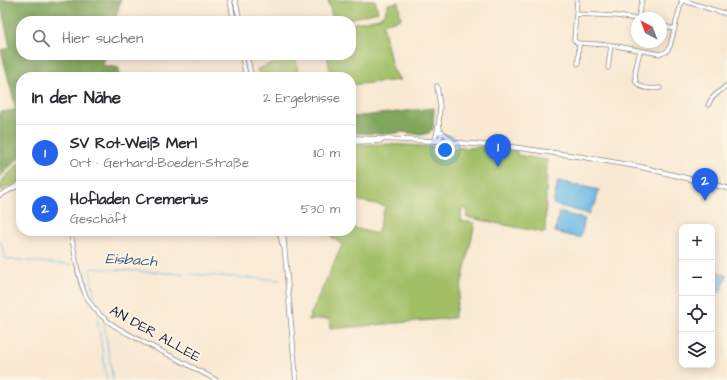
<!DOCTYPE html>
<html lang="de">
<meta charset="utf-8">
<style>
:root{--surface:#fff;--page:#f7f7f7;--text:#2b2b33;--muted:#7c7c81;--line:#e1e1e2;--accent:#2563eb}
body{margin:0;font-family:"Architects Daughter",sans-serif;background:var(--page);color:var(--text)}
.controls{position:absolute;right:12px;bottom:12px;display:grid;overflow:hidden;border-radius:8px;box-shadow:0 2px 10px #0003}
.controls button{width:36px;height:36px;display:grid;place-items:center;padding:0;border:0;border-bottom:1px solid var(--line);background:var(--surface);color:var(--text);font:20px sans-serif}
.compass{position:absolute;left:631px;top:12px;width:36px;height:36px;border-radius:50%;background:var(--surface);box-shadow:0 2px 10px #0003;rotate:318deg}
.you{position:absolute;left:445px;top:150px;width:14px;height:14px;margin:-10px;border:3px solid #fff;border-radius:50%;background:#1a73e8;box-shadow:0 0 0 6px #1a73e833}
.badge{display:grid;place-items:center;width:26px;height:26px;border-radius:50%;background:var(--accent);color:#fff;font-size:13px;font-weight:700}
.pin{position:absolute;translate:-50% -33px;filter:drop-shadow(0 1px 2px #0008)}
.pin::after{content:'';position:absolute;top:21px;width:14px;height:12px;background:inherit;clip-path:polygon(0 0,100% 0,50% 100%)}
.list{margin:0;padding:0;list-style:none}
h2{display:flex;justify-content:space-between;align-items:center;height:52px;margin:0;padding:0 16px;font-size:17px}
h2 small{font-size:13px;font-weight:400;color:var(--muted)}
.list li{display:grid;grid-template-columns:26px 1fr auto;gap:12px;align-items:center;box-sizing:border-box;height:56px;padding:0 16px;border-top:1px solid var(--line)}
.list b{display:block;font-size:15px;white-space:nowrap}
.list p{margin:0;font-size:13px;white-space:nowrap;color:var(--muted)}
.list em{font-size:13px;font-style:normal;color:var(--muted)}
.icon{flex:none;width:22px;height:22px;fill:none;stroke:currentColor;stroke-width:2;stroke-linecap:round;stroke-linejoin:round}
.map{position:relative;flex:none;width:727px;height:380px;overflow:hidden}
.search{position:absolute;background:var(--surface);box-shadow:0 2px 10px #0003;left:16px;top:16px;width:340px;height:44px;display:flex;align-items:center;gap:10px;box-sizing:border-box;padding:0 14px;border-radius:16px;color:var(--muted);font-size:15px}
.panel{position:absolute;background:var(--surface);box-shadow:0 2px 10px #0003;left:16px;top:72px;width:340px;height:164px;border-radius:16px}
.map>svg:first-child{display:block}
.green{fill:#a1bf66;stroke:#627050}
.forest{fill:#80a65b;stroke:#51644b}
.water{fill:#6cbae6;stroke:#476e90}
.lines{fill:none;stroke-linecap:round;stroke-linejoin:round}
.stream{stroke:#6cbae6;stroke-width:1}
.minor-casing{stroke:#8e8687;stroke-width:5}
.major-casing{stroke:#8e8687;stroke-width:5.5}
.minor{stroke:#fff;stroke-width:3.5}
.major{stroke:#fff;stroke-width:4}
.labels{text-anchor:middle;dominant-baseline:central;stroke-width:4;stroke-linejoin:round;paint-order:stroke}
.street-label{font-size:14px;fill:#22223b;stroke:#fcf5e5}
.water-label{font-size:15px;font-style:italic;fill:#3c5777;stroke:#fcf5e5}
</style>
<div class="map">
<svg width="727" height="380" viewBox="0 0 727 380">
<rect width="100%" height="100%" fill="#fcf5e5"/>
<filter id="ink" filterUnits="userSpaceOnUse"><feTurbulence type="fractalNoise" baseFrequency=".025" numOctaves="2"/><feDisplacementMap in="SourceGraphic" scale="8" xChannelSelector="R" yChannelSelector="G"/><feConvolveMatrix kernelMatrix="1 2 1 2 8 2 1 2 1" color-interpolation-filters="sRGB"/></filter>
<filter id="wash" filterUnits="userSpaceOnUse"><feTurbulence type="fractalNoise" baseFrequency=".012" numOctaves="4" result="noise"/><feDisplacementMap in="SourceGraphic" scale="16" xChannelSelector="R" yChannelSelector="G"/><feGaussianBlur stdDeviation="0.9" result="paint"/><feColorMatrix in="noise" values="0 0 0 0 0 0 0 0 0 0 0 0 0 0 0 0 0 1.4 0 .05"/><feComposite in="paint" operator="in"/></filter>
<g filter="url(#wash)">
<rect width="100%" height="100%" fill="#f9e9d3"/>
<path class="green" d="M328 0H375L378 12 340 21H333Z
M398 2 401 19 383 24 392 67 400 80 351 85V77H331L327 55H351V24L379 18 385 13 388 4Z
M288 55H295L299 77H260L257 69 274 63Z
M383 144 467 148 484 147 517 151V155L547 160 545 233 466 217 468 210 462 208 461 221 475 223 454 318 330 329 329 319 308 320 342 245 329 235 331 231H351V227L377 234 385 206 351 199V145Z
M21 161V181L0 190V182Z"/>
<path class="forest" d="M0 0H121L115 21H21V55H106L103 65 119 68V77H21V156L0 177V112L16 110 1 50 10 48Z
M434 108 433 129 429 133 421 135 403 132 389 134 351 133V117Z"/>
<path class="water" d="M558 181 599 190 595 205 592 207 589 214 553 204Z
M559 212 585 219 580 238 555 232Z
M712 269 727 276 720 293 712 290Z"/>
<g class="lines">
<path class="stream" d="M0 240 6 259 73 265
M189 274 280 280
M96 306 90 269 91 268 183 274
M97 318 107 380
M104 324 113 380"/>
</g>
</g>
<g filter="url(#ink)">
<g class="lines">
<g class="minor-casing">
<path id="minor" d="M577 0 574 40 577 43 611 45 660 54 666 52 670 46 682 0
M681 0 727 14
M576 14 617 16 637 19
M638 18 642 0
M661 25 674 29
M640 51C635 73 626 92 660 88
M578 64 579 43
M608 68 611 45
M708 105 712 98 727 85
M441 131 454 142
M435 141 439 121 440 106 437 86
M435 141 441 137 439 122
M70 231C76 252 76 276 86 296 99 321 122 330 145 343 169 355 193 367 216 380"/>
</g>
<g class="major-casing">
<path id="major" d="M230 0 234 21
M235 0 240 21
M242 55 246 77
M247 55 251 77
M351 138 435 141 512 147 583 157 641 167 727 188
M351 142 380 141
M0 195 21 184
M279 231 283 246
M283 231 296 380"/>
</g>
<use href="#minor" class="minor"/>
<use href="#major" class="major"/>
</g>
</g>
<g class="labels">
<g class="street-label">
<text transform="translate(155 334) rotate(29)">AN DER ALLEE</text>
</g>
<g class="water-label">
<text transform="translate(131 260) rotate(3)">Eisbach</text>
</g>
</g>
</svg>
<div class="controls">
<button>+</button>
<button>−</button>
<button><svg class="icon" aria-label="locate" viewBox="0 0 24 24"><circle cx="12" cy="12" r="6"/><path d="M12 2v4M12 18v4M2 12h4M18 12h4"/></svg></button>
<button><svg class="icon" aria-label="layers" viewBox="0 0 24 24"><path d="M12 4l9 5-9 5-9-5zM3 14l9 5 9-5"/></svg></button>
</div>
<svg class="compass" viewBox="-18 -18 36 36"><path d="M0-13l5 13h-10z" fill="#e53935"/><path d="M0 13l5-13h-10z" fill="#7c7c81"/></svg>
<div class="you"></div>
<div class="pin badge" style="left:498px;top:167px">1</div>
<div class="pin badge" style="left:705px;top:201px">2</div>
<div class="search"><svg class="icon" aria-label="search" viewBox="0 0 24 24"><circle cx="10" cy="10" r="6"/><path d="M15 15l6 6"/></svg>Hier suchen</div>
<section class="panel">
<h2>In der Nähe<small>2 Ergebnisse</small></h2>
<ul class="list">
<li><span class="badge">1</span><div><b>SV Rot-Weiß Merl</b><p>Ort · Gerhard-Boeden-Straße</p></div><em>110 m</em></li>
<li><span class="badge">2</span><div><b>Hofladen Cremerius</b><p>Geschäft</p></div><em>530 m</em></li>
</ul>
</section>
</div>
